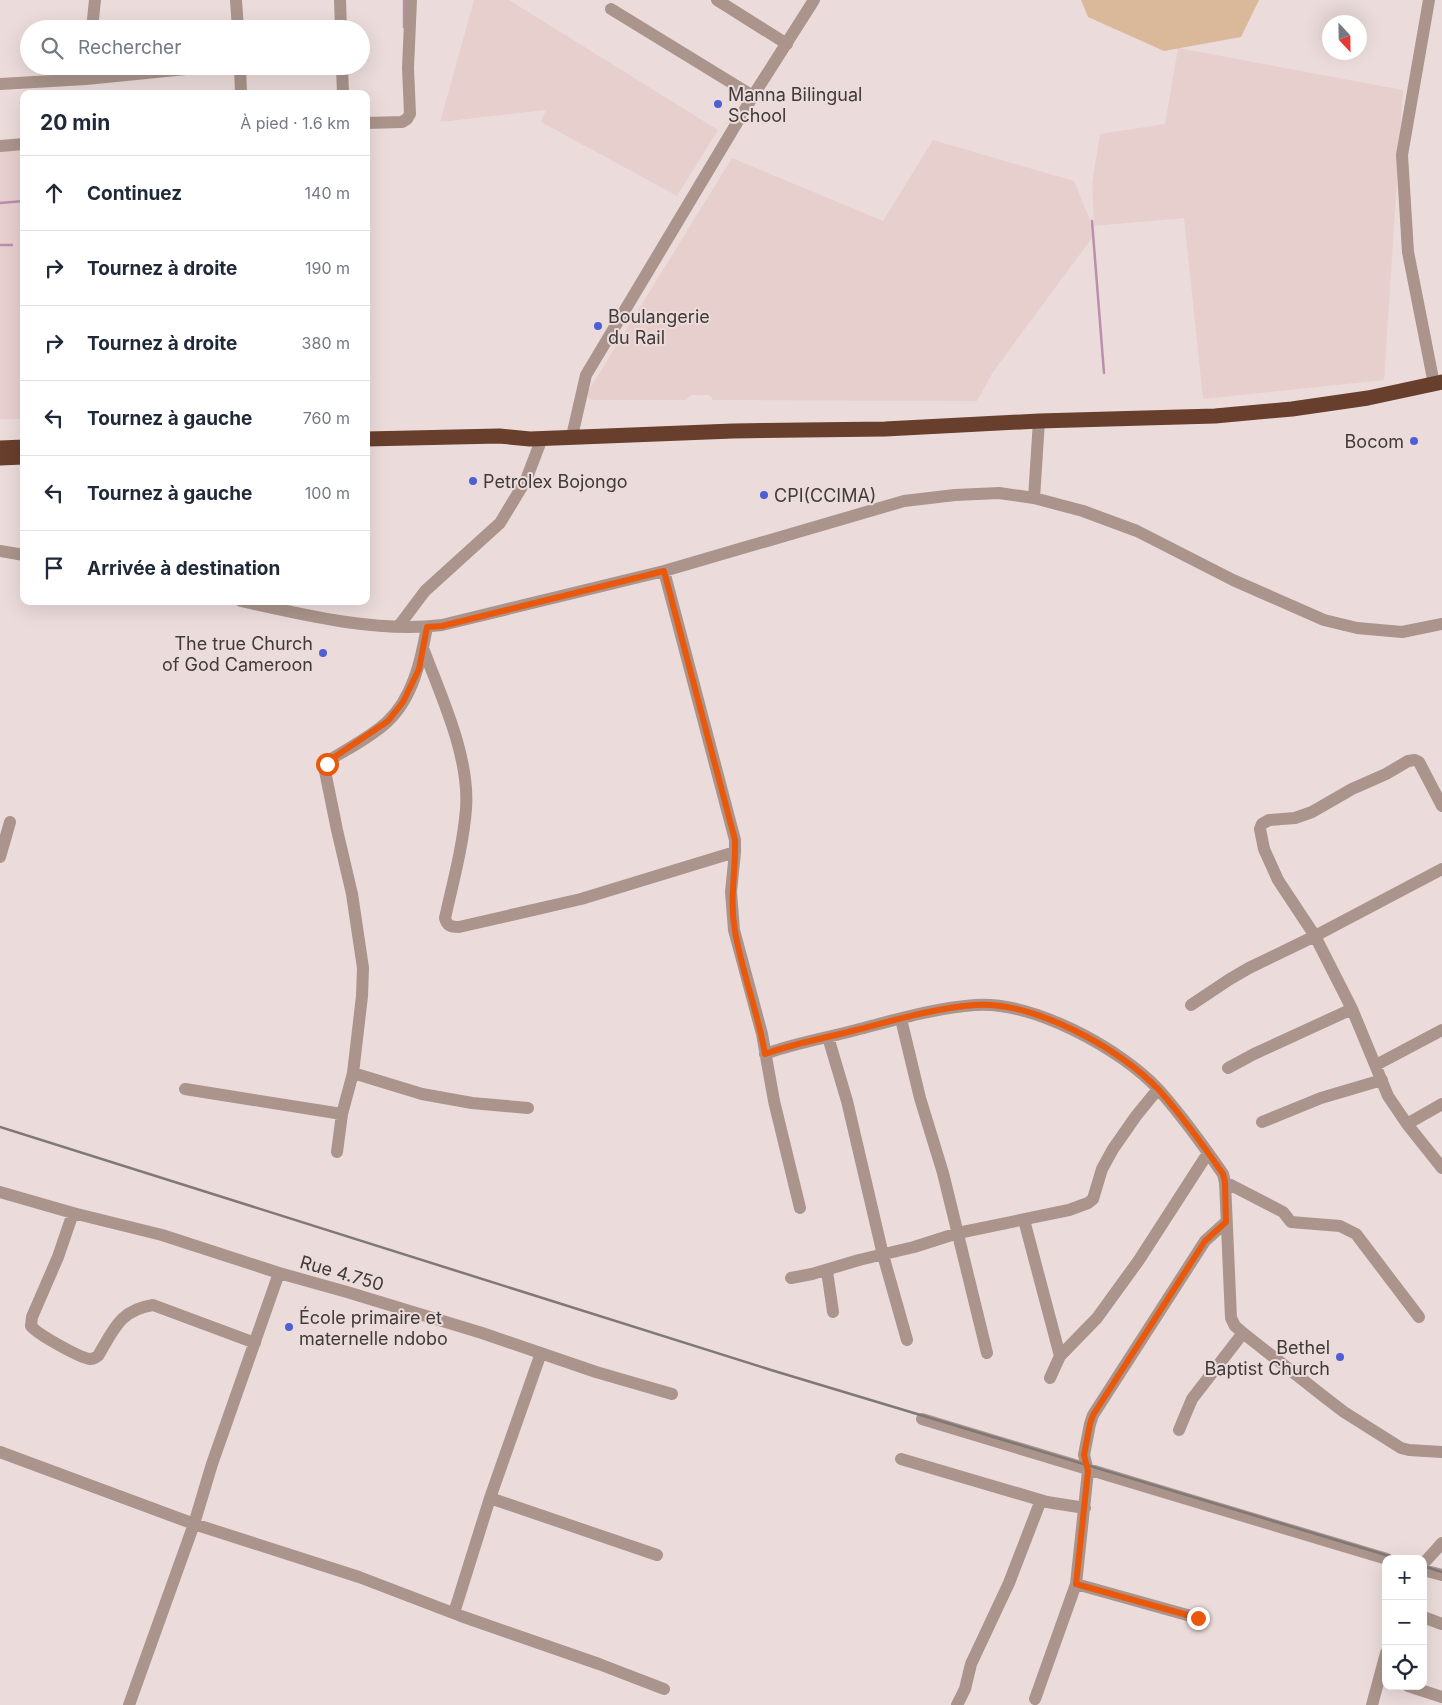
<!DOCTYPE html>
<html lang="fr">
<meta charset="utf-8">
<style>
:root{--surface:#fff;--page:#f2f2f3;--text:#1f2937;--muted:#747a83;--line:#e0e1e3}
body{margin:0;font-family:Inter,sans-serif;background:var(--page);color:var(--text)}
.controls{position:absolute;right:15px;bottom:15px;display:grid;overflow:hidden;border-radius:10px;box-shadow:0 5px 20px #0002}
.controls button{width:45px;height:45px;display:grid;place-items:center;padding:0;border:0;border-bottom:1px solid var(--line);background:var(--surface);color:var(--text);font:25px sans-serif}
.compass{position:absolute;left:1322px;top:15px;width:45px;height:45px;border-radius:50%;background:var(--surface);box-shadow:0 5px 20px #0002;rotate:158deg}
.stop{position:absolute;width:15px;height:15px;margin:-11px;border:4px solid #ea580c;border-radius:50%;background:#fff}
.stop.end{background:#ea580c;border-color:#fff;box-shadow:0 1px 5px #0008}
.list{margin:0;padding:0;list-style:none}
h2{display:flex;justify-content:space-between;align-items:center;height:65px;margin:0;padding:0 20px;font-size:21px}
h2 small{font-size:16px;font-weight:400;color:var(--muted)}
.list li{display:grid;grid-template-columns:32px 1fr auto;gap:15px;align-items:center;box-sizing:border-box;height:75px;padding:0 20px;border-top:1px solid var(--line)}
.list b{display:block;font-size:19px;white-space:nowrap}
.list em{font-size:16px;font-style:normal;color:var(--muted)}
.icon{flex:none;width:28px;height:28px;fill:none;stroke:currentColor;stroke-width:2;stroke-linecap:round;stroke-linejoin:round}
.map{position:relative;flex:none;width:1442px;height:1705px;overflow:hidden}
.search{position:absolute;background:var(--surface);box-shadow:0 5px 20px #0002;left:20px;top:20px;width:350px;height:55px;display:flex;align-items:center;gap:12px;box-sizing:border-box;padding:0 18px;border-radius:28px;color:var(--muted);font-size:19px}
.panel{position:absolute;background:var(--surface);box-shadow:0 5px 20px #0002;left:20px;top:90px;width:350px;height:515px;border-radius:10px}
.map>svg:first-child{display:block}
.built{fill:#e7cfce}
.green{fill:#d9b99a}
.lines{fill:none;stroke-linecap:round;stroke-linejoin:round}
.stream{stroke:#ba8eac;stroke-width:2.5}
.minor{stroke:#aa948b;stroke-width:12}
.highway{stroke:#683e2c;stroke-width:15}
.rail{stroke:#807776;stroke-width:2.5}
.route{stroke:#ea580c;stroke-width:6}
.poi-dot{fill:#4e5ed4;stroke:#ebdcdb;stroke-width:2}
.labels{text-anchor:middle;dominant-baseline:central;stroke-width:4;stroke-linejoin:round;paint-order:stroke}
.poi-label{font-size:18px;fill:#403a39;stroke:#ebdcdb;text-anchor:start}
.street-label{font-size:18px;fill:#403a39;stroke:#ebdcdb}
</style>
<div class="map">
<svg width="1442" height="1705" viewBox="0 0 1442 1705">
<rect width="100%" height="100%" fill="#ebdcdb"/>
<path class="built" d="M474 0H509L718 130 677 196 541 122 546 110 440 122Z
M1178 48 1403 90 1384 380 1203 399 1184 218 1094 226 1092 183 1100 134 1165 124Z
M933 140 1074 181 1090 220 1092 238 993 372 977 401 713 400 710 396 706 395H691L686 400H592L588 398 587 393 732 158 883 221Z
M24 150V419H0V151Z"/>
<path class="green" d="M1081 0H1259L1241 37 1164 51 1088 17Z"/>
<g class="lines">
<path class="stream" d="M404 1V27
M0 203 24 201
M1092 221 1104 373
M0 245H12"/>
<path class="minor" d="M236 0 238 29
M340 0 341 29
M717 0 787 44
M1429 0 1402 155 1408 252 1434 384
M611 9 753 96
M92 29 95 0
M240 66 241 94
M342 66 343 94
M86 79 88 66
M0 84 86 79 216 66
M366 123 402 122 407 119 410 114 408 68 411 0
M0 146 24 144
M572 436 586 375 753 96 814 0
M1034 498 1039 421
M0 551 24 555
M664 571 735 840V852L731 892 734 930 762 1034 774 1101 800 1208
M241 601C304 615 377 633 442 625L664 571 904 501 955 495 999 493 1034 498 1083 511 1137 531 1233 580 1324 620 1357 628 1402 632 1442 624
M398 627 425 591 500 523 526 480 542 438
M423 648C441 696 470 757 466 809 463 846 453 882 445 918 447 926 451 927 459 927L581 899 735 852
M1442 806 1419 762 1415 760 1408 761 1386 774 1352 789 1312 812 1295 818 1269 820 1262 824 1260 829 1264 849 1278 880 1315 936 1352 1009 1388 1096 1407 1124 1442 1168
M0 857 10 822
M1191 1005 1230 979 1249 968 1315 936 1442 869
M901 1019 920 1098 943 1173 987 1353
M828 1037 847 1101 883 1255 907 1340
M765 1054C795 1043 826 1038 856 1030 895 1020 935 1008 975 1005 1033 1001 1120 1048 1159 1090 1182 1116 1203 1145 1223 1174L1225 1182 1231 1318 1235 1326 1243 1333 1327 1399 1344 1412 1401 1448 1409 1450 1442 1452
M1376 1065 1442 1030
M1228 1068 1254 1054 1352 1009
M353 1073 422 1094 472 1103 528 1108
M185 1089 342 1114
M1262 1122 1321 1098 1382 1080
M1407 1124 1442 1104
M337 1152 342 1114 353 1073 362 996 363 968 352 894 337 830 325 771 327 764 333 758C351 747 372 736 387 722 413 698 421 660 427 627
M1225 1182 1283 1212 1291 1222 1340 1226 1356 1234 1419 1317
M0 1192 73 1213 162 1235 279 1273 347 1292 482 1333 596 1372 672 1394
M73 1213 58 1257 32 1317 31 1326C37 1334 80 1358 90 1359 94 1359 94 1358 98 1356 114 1329 120 1310 153 1305L255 1343
M1024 1220 1060 1356 1050 1378
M827 1271 833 1312
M791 1278 812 1274 859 1260 914 1247 958 1233 1069 1210 1088 1203 1093 1199 1102 1169 1113 1149 1136 1116 1158 1089
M1060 1356 1097 1318 1139 1260 1208 1153
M922 1419C1077 1467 1232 1512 1387 1559
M1179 1430 1192 1399 1243 1333
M0 1452 194 1524 359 1577 461 1616 599 1664 664 1689
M901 1459 1047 1502 1085 1508
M490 1498 541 1353
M1423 1564 1442 1543
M1423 1570 1442 1575
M1076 1584 1198 1618
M454 1613 490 1498 657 1555
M1423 1617 1442 1624
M1408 1686 1442 1697
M1035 1699 1076 1584 1088 1471 1084 1455 1090 1424 1093 1415 1205 1241 1226 1222
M129 1705 194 1524 212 1464 279 1273
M957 1705 965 1689 971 1664 1009 1583 1041 1500
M1372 1705 1386 1653"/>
<path class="highway" d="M366 439 499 436 530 439 733 431 885 429 1039 421 1215 416 1292 409 1368 398 1442 382
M0 448 24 447
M0 458 24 457"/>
<path class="rail" d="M0 1127 771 1370 1399 1559
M1423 1566 1442 1572"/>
</g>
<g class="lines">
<path class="route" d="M327 764 333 758 388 721 403 702 419 669 427 627 442 626 664 571 735 840C736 871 729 899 735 931 742 973 758 1012 765 1054 795 1043 826 1038 856 1030 895 1020 935 1008 975 1005 1033 1001 1120 1048 1159 1090 1182 1116 1203 1145 1223 1174L1225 1182 1226 1222 1205 1241 1093 1415 1090 1424 1084 1455 1088 1471 1076 1584 1198 1618"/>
</g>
<g class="poi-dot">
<circle cx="718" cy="104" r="5"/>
<circle cx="598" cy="326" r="5"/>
<circle cx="1414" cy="441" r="5"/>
<circle cx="473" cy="481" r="5"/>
<circle cx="764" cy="495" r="5"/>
<circle cx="323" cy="653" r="5"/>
<circle cx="289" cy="1327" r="5"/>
<circle cx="1340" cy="1357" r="5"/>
</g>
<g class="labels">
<g class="poi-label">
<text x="728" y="94">Manna Bilingual<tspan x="728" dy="21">School</tspan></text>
<text x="608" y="316">Boulangerie<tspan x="608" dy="21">du Rail</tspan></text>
<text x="1404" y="441" text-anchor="end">Bocom</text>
<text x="483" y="481">Petrolex Bojongo</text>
<text x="774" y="495">CPI(CCIMA)</text>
<text x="313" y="643" text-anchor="end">The true Church<tspan x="313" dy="21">of God Cameroon</tspan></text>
<text x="299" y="1317">École primaire et<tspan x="299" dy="21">maternelle ndobo</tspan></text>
<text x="1330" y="1347" text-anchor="end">Bethel<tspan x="1330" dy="21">Baptist Church</tspan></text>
</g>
<g class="street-label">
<text transform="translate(342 1273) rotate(16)">Rue 4.750</text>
</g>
</g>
</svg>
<div class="controls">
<button>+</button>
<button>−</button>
<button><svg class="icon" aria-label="locate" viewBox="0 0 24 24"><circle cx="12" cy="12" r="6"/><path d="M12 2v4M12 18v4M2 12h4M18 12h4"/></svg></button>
</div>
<svg class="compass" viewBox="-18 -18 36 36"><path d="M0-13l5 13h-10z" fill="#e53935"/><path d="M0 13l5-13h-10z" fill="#747a83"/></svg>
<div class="stop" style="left:327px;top:764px"></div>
<div class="stop end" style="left:1198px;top:1618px"></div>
<div class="search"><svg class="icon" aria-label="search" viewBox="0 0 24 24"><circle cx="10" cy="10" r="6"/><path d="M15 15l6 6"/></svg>Rechercher</div>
<section class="panel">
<h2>20 min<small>À pied · 1.6 km</small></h2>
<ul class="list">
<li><svg class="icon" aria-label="ahead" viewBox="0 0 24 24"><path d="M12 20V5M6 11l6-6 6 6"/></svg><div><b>Continuez</b></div><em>140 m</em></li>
<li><svg class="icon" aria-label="right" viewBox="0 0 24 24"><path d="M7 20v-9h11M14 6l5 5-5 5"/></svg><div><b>Tournez à droite</b></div><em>190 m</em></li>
<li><svg class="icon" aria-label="right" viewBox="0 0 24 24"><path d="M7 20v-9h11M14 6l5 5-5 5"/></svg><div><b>Tournez à droite</b></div><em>380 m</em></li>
<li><svg class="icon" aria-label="left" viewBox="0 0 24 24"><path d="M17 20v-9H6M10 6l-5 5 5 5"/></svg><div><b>Tournez à gauche</b></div><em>760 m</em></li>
<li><svg class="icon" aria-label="left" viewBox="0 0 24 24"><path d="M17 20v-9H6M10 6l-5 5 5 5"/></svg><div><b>Tournez à gauche</b></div><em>100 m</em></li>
<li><svg class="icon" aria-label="arrive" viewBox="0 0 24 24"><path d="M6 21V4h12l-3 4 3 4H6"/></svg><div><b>Arrivée à destination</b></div></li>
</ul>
</section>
</div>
